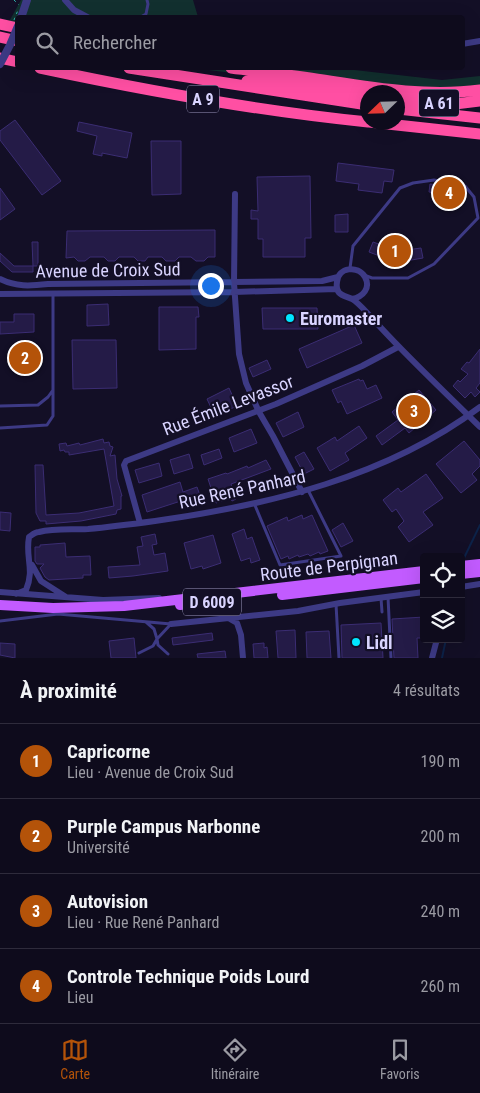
<!DOCTYPE html>
<html lang="fr">
<meta charset="utf-8">
<style>
:root{--surface:#0e0b1c;--page:#1c1929;--text:#f1f3f6;--muted:#9b9ba3;--line:#2e2b3b;--accent:#b45309}
body{margin:0;font-family:"Roboto Condensed",sans-serif;background:var(--page);color:var(--text)}
.controls{position:absolute;right:15px;bottom:15px;display:grid;overflow:hidden;border-radius:5px;box-shadow:0 5px 20px #0002}
.controls button{width:45px;height:45px;display:grid;place-items:center;padding:0;border:0;border-bottom:1px solid var(--line);background:var(--surface);color:var(--text);font:25px sans-serif}
.compass{position:absolute;left:360px;top:85px;width:45px;height:45px;border-radius:50%;background:var(--surface);box-shadow:0 5px 20px #0002;rotate:247deg}
.you{position:absolute;left:210px;top:285px;width:18px;height:18px;margin:-12px;border:4px solid #fff;border-radius:50%;background:#1a73e8;box-shadow:0 0 0 8px #1a73e833}
.badge{display:grid;place-items:center;width:32px;height:32px;border-radius:50%;background:var(--accent);color:#fff;font-size:16px;font-weight:700}
.pin{position:absolute;translate:-50% -50%;border:2px solid #fff;box-shadow:0 1px 5px #0006}
.list{margin:0;padding:0;list-style:none}
h2{display:flex;justify-content:space-between;align-items:center;height:65px;margin:0;padding:0 20px;font-size:21px}
h2 small{font-size:16px;font-weight:400;color:var(--muted)}
.list li{display:grid;grid-template-columns:32px 1fr auto;gap:15px;align-items:center;box-sizing:border-box;height:75px;padding:0 20px;border-top:1px solid var(--line)}
.list b{display:block;font-size:19px;white-space:nowrap}
.list p{margin:0;font-size:16px;white-space:nowrap;color:var(--muted)}
.list em{font-size:16px;font-style:normal;color:var(--muted)}
.icon{flex:none;width:28px;height:28px;fill:none;stroke:currentColor;stroke-width:2;stroke-linecap:round;stroke-linejoin:round}
.map{position:relative;flex:none;width:480px;height:658px;overflow:hidden}
.search{position:absolute;background:var(--surface);box-shadow:0 5px 20px #0002;left:15px;right:15px;top:15px;height:55px;display:flex;align-items:center;gap:12px;box-sizing:border-box;padding:0 18px;border-radius:5px;color:var(--muted);font-size:19px}
.sheet{height:365px;background:var(--surface)}
nav{display:flex;justify-content:space-around;align-items:center;box-sizing:border-box;height:70px;border-top:1px solid var(--line);background:var(--surface);font-size:14px;color:var(--muted)}
nav a{display:grid;justify-items:center;gap:2px}
nav .on{color:var(--accent)}
.map>svg:first-child{display:block}
.green{fill:#12302f}
.lines{fill:none;stroke-linecap:round;stroke-linejoin:round}
.stream{stroke:#0c2248;stroke-width:2}
.building{fill:#241b47;stroke:#3b2d73}
.path{stroke:#2fb8b0;stroke-width:1;stroke-dasharray:2.5 4;stroke-linecap:butt}
.service{stroke:#3d3a85;stroke-width:3}
.minor{stroke:#3d3a85;stroke-width:6}
.tertiary{stroke:#3d3a85;stroke-width:8}
.primary{stroke:#c25bff;stroke-width:10}
.motorway{stroke:#ff4fa3;stroke-width:11}
.path-bridge{stroke:#2fb8b0;stroke-width:1;stroke-dasharray:2.5 4;stroke-linecap:butt}
.tertiary-bridge{stroke:#3d3a85;stroke-width:8}
.poi-dot{fill:#00e5ff;stroke:#130f26;stroke-width:2}
.labels{text-anchor:middle;dominant-baseline:central;stroke-width:4.5;stroke-linejoin:round;paint-order:stroke}
.shield{fill:#130f26;stroke:#9e99be;stroke-width:1}
.shield-label{font-size:16px;font-weight:bold;fill:#d9d4ff}
.street-label{font-size:18px;fill:#d9d4ff;stroke:#130f26}
.poi-label{font-size:18px;font-weight:bold;fill:#d9d4ff;stroke:#130f26;text-anchor:start}
</style>
<div class="map">
<svg width="480" height="658" viewBox="0 0 480 658">
<rect width="100%" height="100%" fill="#130f26"/>
<path class="green" d="M21 0H193L198 17 18 18 17 33 5 29Z
M193 68H337L442 80 480 76V95L455 98H432Z"/>
<g class="lines">
<path class="stream" d="M464 558 480 525
M442 658 446 639"/>
</g>
<path class="building" d="M15 120 61 181 42 195 0 140V131Z
M79 122 132 133 127 158 102 153V156L93 154 97 136 77 131Z
M151 141H181V194L152 195Z
M338 163 394 170 392 182 384 181 382 193 358 190 359 184 336 181Z
M310 176 311 238H305V257H263V239H258V219H251V210L258 211 257 177Z
M430 184 460 189 458 201 448 200V195L429 192Z
M0 188 15 209 0 220Z
M348 214V232H335V215Z
M215 230V257H208L204 261H196L191 257H179L175 261H166L162 257H148L145 261H138L134 257H119L115 261H108L104 257H90L85 261H78L74 257 66 258 67 231Z
M32 242H38V266H33Z
M373 242 399 251 421 248 423 258 400 262V259L391 258 390 260 369 252Z
M0 253 14 266H33V272H12L0 261Z
M108 304 109 325 87 326V305Z
M159 307H198L199 317H196V349L159 350Z
M262 308H317L318 329H263Z
M14 314H34V332L0 334V322H14Z
M354 325 362 343 307 368 299 349Z
M72 340H116L117 388 73 389Z
M480 349V383L476 388 480 392 475 397 471 392 465 398 453 386 458 380 460 382 468 374 461 369 467 362 469 363Z
M267 360 271 369 253 377 249 368Z
M359 379 360 381 363 380 367 389 376 385 382 398 347 414 341 401 338 403 332 390Z
M229 388 237 406 215 416 207 399Z
M419 390 436 410 409 433 405 428 382 445 376 436 398 420 392 412Z
M298 412 304 427 283 437 276 423Z
M359 426 367 438 345 453 349 460 330 471 317 448 335 437 337 441Z
M251 429 257 443 234 452 229 438Z
M103 439 104 443 109 442 110 446 113 447 110 456 115 455 117 479 122 496H121V509L117 510 116 514 81 521 46 524V521H40L36 513 35 465H43L46 515 79 513 114 506 104 449 69 455V452H65L64 450 60 451 59 444 66 443 67 446 79 443 80 445Z
M464 441 480 460V466L472 474 477 480 461 493 436 464Z
M219 449 222 458 204 465 201 455Z
M304 452 314 469 304 474 295 457Z
M189 454 193 468 174 474 170 460Z
M266 460 271 469 231 484 236 499 232 501 230 498 216 503 208 479 226 473 227 474 247 466 248 468Z
M159 463 162 476 139 483 135 470Z
M426 474 443 498 423 512 433 525 409 542 398 527 404 521 396 509 392 512 383 500 398 488 401 492Z
M180 482 183 492 197 487 202 501 192 505 190 498 147 512 142 495Z
M0 512 11 513 10 531 0 530Z
M302 515 303 519 312 515 328 551 320 554 319 552 310 556 308 554 299 557 298 555 289 559 288 556 281 559 267 526 287 517 288 521Z
M343 523 353 541 341 547 332 530Z
M244 529 247 539 252 537 260 560 251 563 250 558 241 561 232 534Z
M155 534 157 544 152 545 154 555 165 553 168 571 133 576 109 578 108 567 140 565 137 547 143 546 141 537Z
M213 535 221 563 203 569 202 566 191 569 184 543Z
M65 543 66 557 90 556 91 575H83V578L49 580 45 577 40 568 44 564H37L35 561V547H40V545Z
M424 617V638H417L418 658H394L392 619Z
M381 623 383 658H342L341 625Z
M295 630 296 658H278L276 631Z
M329 631 331 658H307L306 632Z
M212 633 213 640 173 645 172 638Z
M134 638 136 658H111L109 641Z
M0 643 15 644V658L0 655Z
M264 643V648L267 647 268 658H254L253 644Z
M225 651 226 658H198L197 654Z"/>
<g class="lines">
<path class="path" d="M14 0 19 5"/>
<path class="service" d="M139 18 146 14 148 4 147 0
M350 268 353 246 400 188 413 183 434 180 465 186 474 197 478 218 434 264 408 278H372L364 275
M0 406 38 405 48 397 53 390
M0 428 47 425 53 416V294
M254 503 280 565 341 556 308 490
M388 597 391 658
M381 598 382 612
M336 604 339 658
M0 621 58 614 171 624
M139 653 153 646 157 639 154 629 146 622
M168 654 158 645 157 639 171 624"/>
<path class="minor" d="M65 0 74 10 89 18
M462 44 480 41
M235 194 234 283 239 354 246 383 259 412 273 436 302 492
M0 279C16 287 30 286 48 284L322 281 338 277
M0 294 234 292 337 289
M352 299C363 297 371 288 365 277 358 265 338 267 337 282 335 295 343 295 352 299 359 303 366 312 372 318 406 356 444 391 480 427
M140 523 124 465 126 461 276 404 362 366 398 347
M32 565 41 581 66 597
M461 587 480 584
M0 592 103 600 159 598
M16 594 26 590C35 569 25 558 29 537 32 535 35 532 39 532 54 528 72 530 88 529 110 527 133 524 155 521 269 505 387 477 480 407
M230 619 237 623 241 635 243 658
M171 624 298 611 340 603 424 592
M432 658 437 639"/>
<path class="tertiary" d="M21 18 27 0"/>
<path class="primary" d="M461 566 480 564
M461 574 480 572
M282 595 424 578
M0 605 53 608 124 606 424 571
M180 605 228 600"/>
<path class="motorway" d="M0 24 18 28
M0 37 18 41
M0 58 18 62
M40 68C148 91 258 111 368 122
M129 68 368 105
M231 68C262 72 293 75 323 80 375 88 428 97 480 90
M247 81H261L368 97
M398 100 455 104 480 101
M398 109 480 118
M369 122 480 134"/>
<path class="path-bridge" d="M14 20 18 10"/>
<path class="tertiary-bridge" d="M0 64 10 45 18 26"/>
</g>
<g class="poi-dot">
<circle cx="290" cy="318" r="5"/>
<circle cx="356" cy="642" r="5"/>
</g>
<g class="labels">
<g class="shield">
<rect x="187" y="85.5" width="32" height="27" rx="4"/>
<rect x="419" y="89.5" width="40" height="27" rx="4"/>
<rect x="183" y="588.5" width="58" height="27" rx="4"/>
</g>
<g class="shield-label">
<text x="203" y="99">A 9</text>
<text x="439" y="103">A 61</text>
<text x="212" y="602">D 6009</text>
</g>
<g class="street-label">
<text transform="translate(108 270) rotate(-1)">Avenue de Croix Sud</text>
<text transform="translate(228 405) rotate(-21)">Rue Émile Levassor</text>
<text transform="translate(242 489) rotate(-12)">Rue René Panhard</text>
<text transform="translate(329 566) rotate(-7)">Route de Perpignan</text>
</g>
<g class="poi-label">
<text x="300" y="318">Euromaster</text>
<text x="366" y="642">Lidl</text>
</g>
</g>
</svg>
<div class="controls">
<button><svg class="icon" aria-label="locate" viewBox="0 0 24 24"><circle cx="12" cy="12" r="6"/><path d="M12 2v4M12 18v4M2 12h4M18 12h4"/></svg></button>
<button><svg class="icon" aria-label="layers" viewBox="0 0 24 24"><path d="M12 4l9 5-9 5-9-5zM3 14l9 5 9-5"/></svg></button>
</div>
<svg class="compass" viewBox="-18 -18 36 36"><path d="M0-13l5 13h-10z" fill="#e53935"/><path d="M0 13l5-13h-10z" fill="#9b9ba3"/></svg>
<div class="you"></div>
<div class="pin badge" style="left:395px;top:251px">1</div>
<div class="pin badge" style="left:25px;top:358px">2</div>
<div class="pin badge" style="left:414px;top:411px">3</div>
<div class="pin badge" style="left:449px;top:193px">4</div>
<div class="search"><svg class="icon" aria-label="search" viewBox="0 0 24 24"><circle cx="10" cy="10" r="6"/><path d="M15 15l6 6"/></svg>Rechercher</div>
</div>
<section class="sheet">
<h2>À proximité<small>4 résultats</small></h2>
<ul class="list">
<li><span class="badge">1</span><div><b>Capricorne</b><p>Lieu · Avenue de Croix Sud</p></div><em>190 m</em></li>
<li><span class="badge">2</span><div><b>Purple Campus Narbonne</b><p>Université</p></div><em>200 m</em></li>
<li><span class="badge">3</span><div><b>Autovision</b><p>Lieu · Rue René Panhard</p></div><em>240 m</em></li>
<li><span class="badge">4</span><div><b>Controle Technique Poids Lourd</b><p>Lieu</p></div><em>260 m</em></li>
</ul>
</section>
<nav>
<a class="on"><svg class="icon" aria-label="map" viewBox="0 0 24 24"><path d="M3 6l6-2 6 2 6-2v14l-6 2-6-2-6 2zM9 4v14M15 6v14"/></svg>Carte</a>
<a><svg class="icon" aria-label="directions" viewBox="0 0 24 24"><path d="M12 3l9 9-9 9-9-9zM9 14v-3h6M13 9l2 2-2 2"/></svg>Itinéraire</a>
<a><svg class="icon" aria-label="saved" viewBox="0 0 24 24"><path d="M7 4h10v16l-5-4-5 4z"/></svg>Favoris</a>
</nav>
